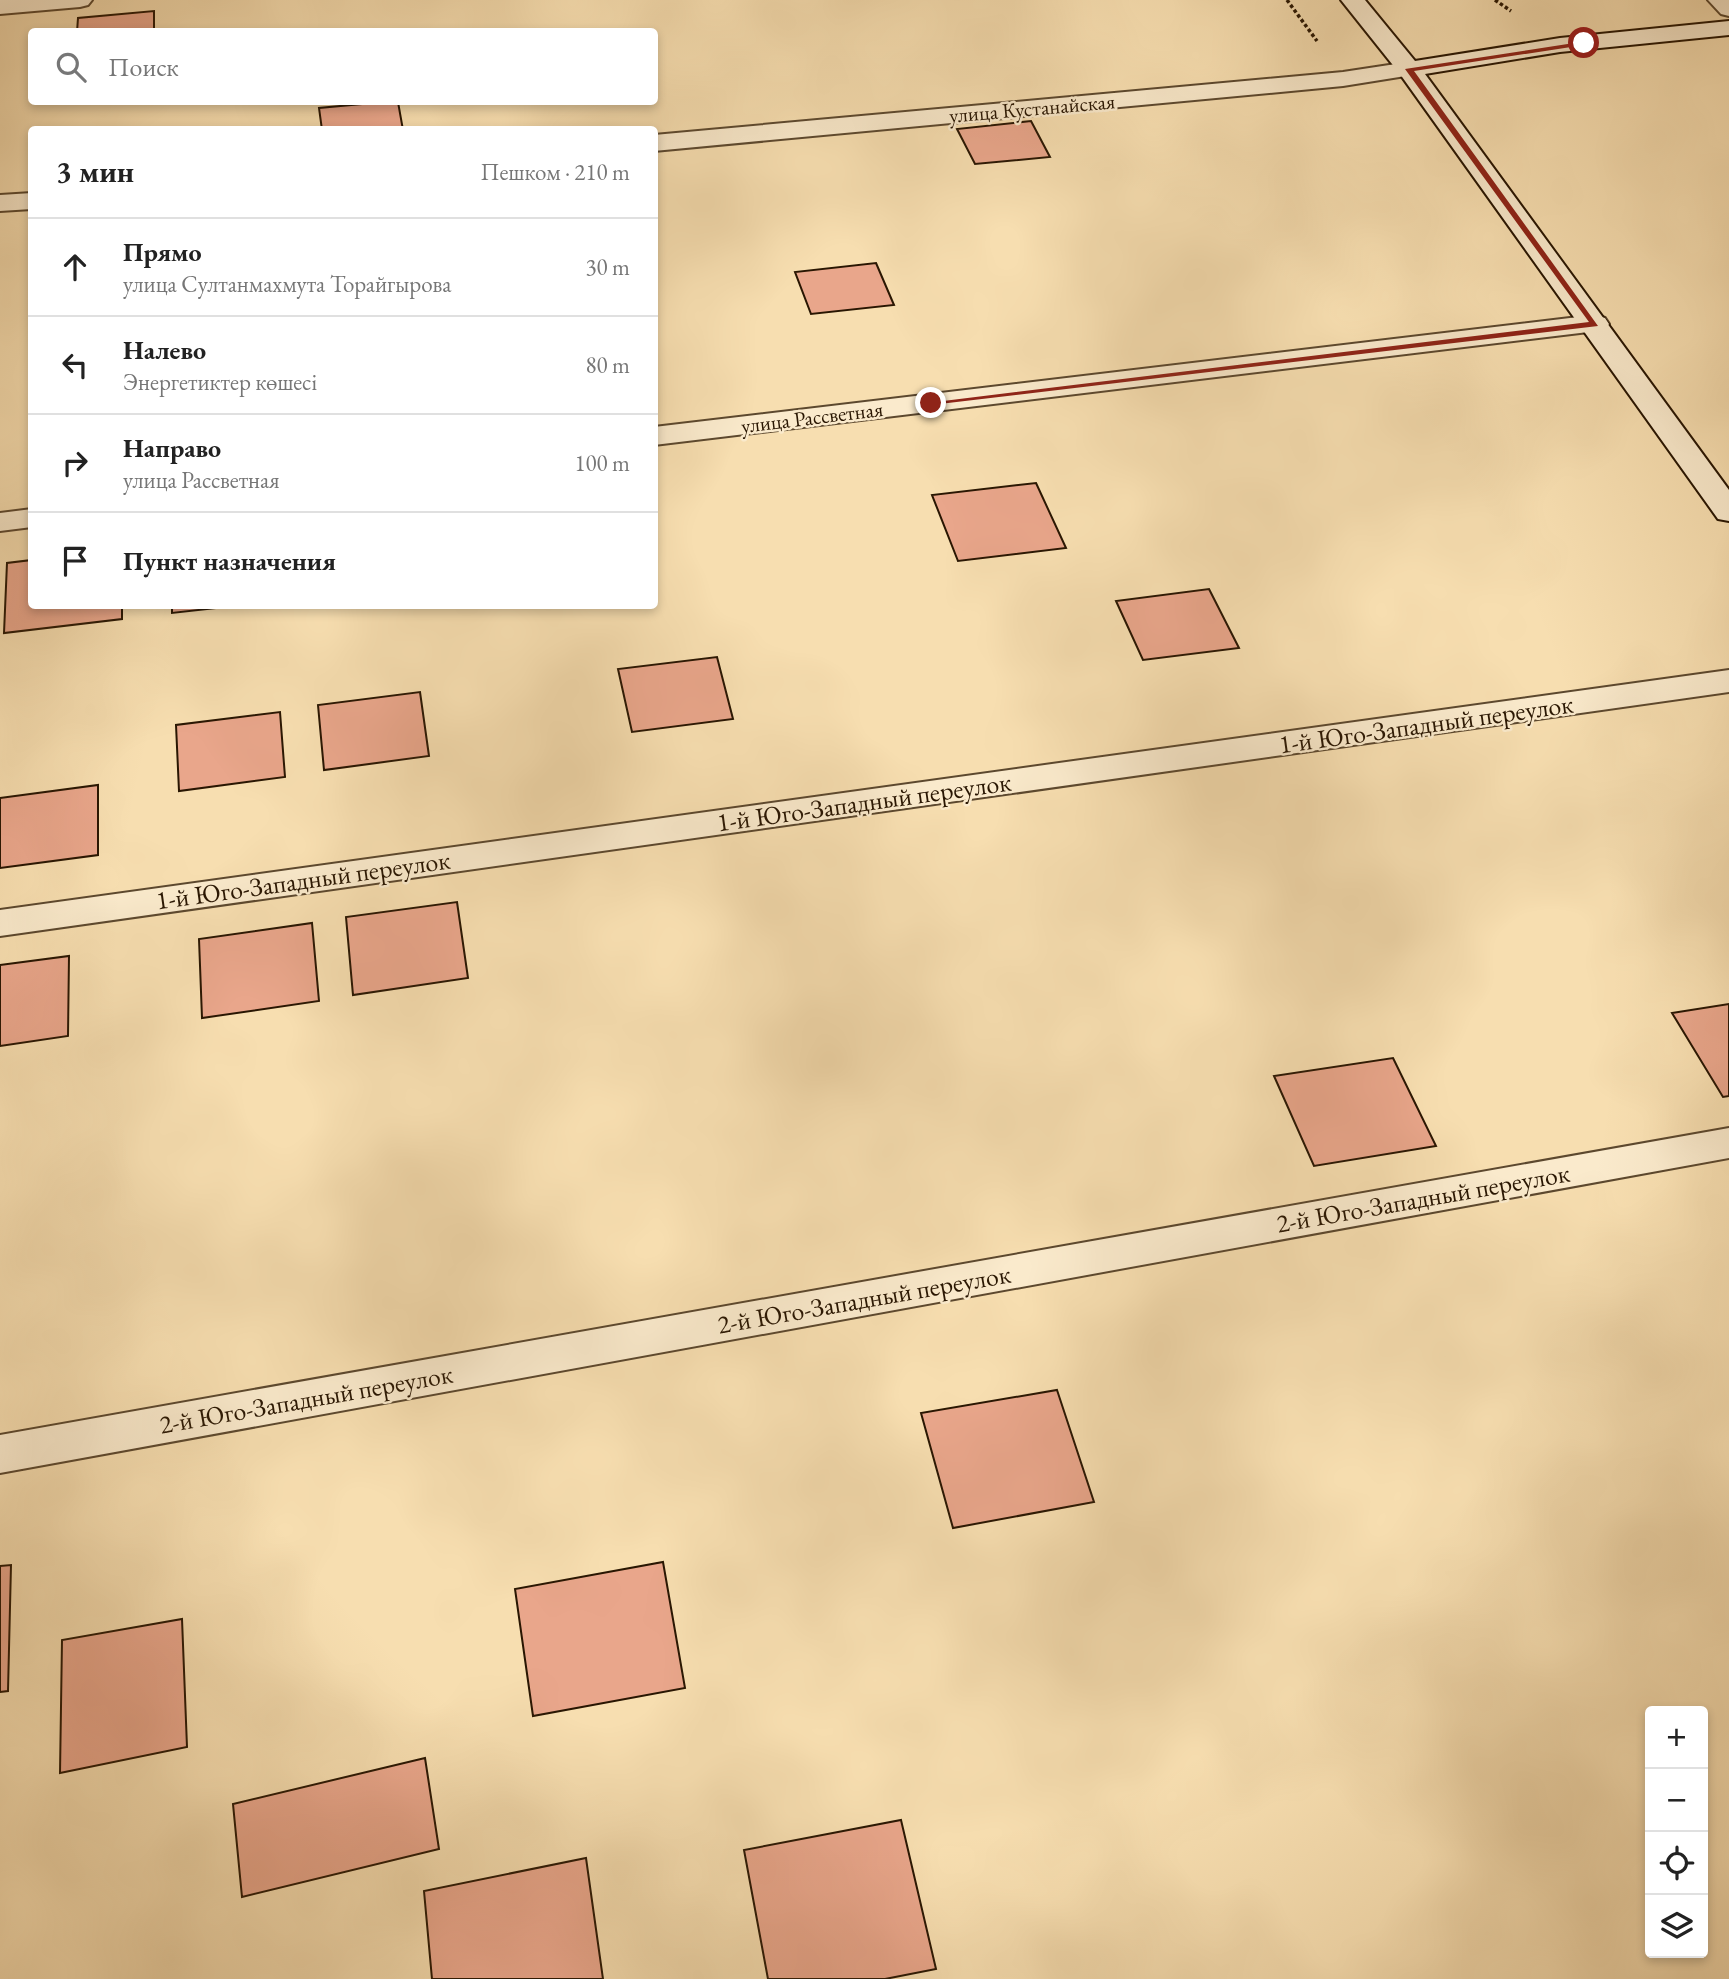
<!DOCTYPE html>
<html lang="ru">
<meta charset="utf-8">
<style>
:root{--surface:#fff;--page:#f6f6f6;--text:#222;--muted:#767676;--line:#e0e0e0}
body{margin:0;font-family:"EB Garamond",serif;background:var(--page);color:var(--text)}
.controls{position:absolute;right:21px;bottom:21px;display:grid;overflow:hidden;border-radius:7px;box-shadow:0 4px 10px #0003}
.controls button{width:63px;height:63px;display:grid;place-items:center;padding:0;border:0;border-bottom:2px solid var(--line);background:var(--surface);color:var(--text);font:35px sans-serif}
.stop{position:absolute;width:21px;height:21px;margin:-16px;border:5px solid #8f2418;border-radius:50%;background:#fff}
.stop.end{background:#8f2418;border-color:#fff;box-shadow:0 2px 7px #0008}
.list{margin:0;padding:0;list-style:none}
h2{display:flex;justify-content:space-between;align-items:center;height:91px;margin:0;padding:0 28px;font-size:30px}
h2 small{font-size:23px;font-weight:400;color:var(--muted)}
.list li{display:grid;grid-template-columns:46px 1fr auto;gap:21px;align-items:center;box-sizing:border-box;height:98px;padding:0 28px;border-top:2px solid var(--line)}
.list b{display:block;font-size:26px;white-space:nowrap}
.list p{margin:0;font-size:23px;white-space:nowrap;color:var(--muted)}
.list em{font-size:23px;font-style:normal;color:var(--muted)}
.icon{flex:none;width:38px;height:38px;fill:none;stroke:currentColor;stroke-width:2;stroke-linecap:round;stroke-linejoin:round}
.map{position:relative;flex:none;width:1729px;height:1979px;overflow:hidden}
.search{position:absolute;background:var(--surface);box-shadow:0 4px 10px #0003;left:28px;top:28px;width:630px;height:77px;display:flex;align-items:center;gap:18px;box-sizing:border-box;padding:0 24px;border-radius:7px;color:var(--muted);font-size:26px}
.panel{position:absolute;background:var(--surface);box-shadow:0 4px 10px #0003;left:28px;top:126px;width:630px;height:483px;border-radius:7px}
.map>svg:first-child{display:block}
.building{fill:#e9a68b;stroke:#291602;stroke-width:2}
.lines{fill:none;stroke-linecap:round;stroke-linejoin:round}
.minor-casing{stroke:#5c482e;stroke-width:4}
.secondary-casing{stroke:#291602;stroke-width:4}
.path{stroke:#291602;stroke-width:3.5;stroke-dasharray:3.5 2.5;stroke-linecap:butt}
.minor{fill:#faeacc;fill-rule:evenodd}
.secondary{fill:#faeacc;fill-rule:evenodd}
.route{fill:#8f2418}
.labels{text-anchor:middle;dominant-baseline:central;stroke-width:5;stroke-linejoin:round;paint-order:stroke}
.far-street-label{font-size:21px;fill:#291602;stroke:#faeacc}
.street-label{font-size:26px;fill:#291602;stroke:#faeacc}
</style>
<div class="map">
<svg width="1729" height="1979" viewBox="0 0 1729 1979">
<rect width="100%" height="100%" fill="#f7deb0"/>
<filter id="stains"><feTurbulence type="fractalNoise" baseFrequency=".00286" numOctaves="4"/><feColorMatrix values="0 0 0 0 .2 0 0 0 0 .09 0 0 0 0 .02 0 0 0 .5 -.17"/></filter>
<radialGradient id="worn" r=".72"><stop offset=".6" stop-color="#630" stop-opacity="0"/><stop offset="1" stop-color="#630" stop-opacity=".3"/></radialGradient>
<path class="building" d="M154 11V32H77L78 18Z
M384 102H398L403 130H322L319 108Z
M1031 121 1050 157 975 164 957 129Z
M876 263 894 305 811 314 795 272Z
M1036 483 1066 548 958 561 932 495Z
M32 560V606H122V619L4 633 7 563Z
M1209 589 1239 648 1143 660 1116 601Z
M172 606H234L172 613Z
M717 657 733 719 632 732 618 669Z
M420 692 429 756 324 770 318 705Z
M280 712 285 777 179 791 176 725Z
M98 785V855L0 868V798Z
M457 902 468 978 353 995 346 917Z
M312 923 319 1001 202 1018 199 939Z
M69 956 68 1036 0 1046V965Z
M1729 1004V1096L1723 1097 1672 1013Z
M1393 1058 1436 1146 1314 1166 1274 1076Z
M1057 1390 1094 1502 953 1528 921 1413Z
M663 1562 685 1688 533 1716 515 1589Z
M11 1565 8 1691 0 1692V1566Z
M182 1619 187 1747 60 1773 62 1640Z
M425 1758 439 1849 242 1897 233 1804Z
M901 1820 936 1969 885 1979H768L744 1850Z
M586 1858 603 1979H432L424 1891Z"/>
<g class="lines">
<g class="minor-casing">
<path id="minor" d="M0 0H92L88 5 80 7 0 14Z
M1708 0H1729V16L1721 14Z
M1409 62 1418 64 1421 69 1418 74 1343 86 654 151V135L1343 72Z
M32 193V209L0 211V195Z
M1595 315 1605 318 1609 324 1605 330 654 445V427Z
M32 509V527L0 531V513Z
M1729 670V692L0 936V910Z
M1729 1128V1158L0 1473V1435Z"/>
</g>
<g class="secondary-casing">
<path id="secondary" d="M1341 0H1365L1415 61 1560 38 1729 21V35L1560 52 1425 74 1729 490V521L1718 519 1400 74Z"/>
</g>
<path class="path" d="M1287 0 1317 41
M1495 0 1511 11"/>
<use href="#minor" class="minor"/>
<use href="#secondary" class="secondary"/>
</g>
<path class="route" d="M1587 41 1584 45 1414 71 1598 326 931 405 927 403 1589 322 1405 69Z"/>
<g class="labels">
<g class="far-street-label">
<text transform="translate(1032 108) rotate(-5)">улица Кустанайская</text>
<text transform="translate(812 417) rotate(-7)">улица Рассветная</text>
</g>
<g class="street-label">
<text transform="translate(1426 724) rotate(-8)">1-й Юго-Западный переулок</text>
<text transform="translate(864 802) rotate(-8)">1-й Юго-Западный переулок</text>
<text transform="translate(303 880) rotate(-8)">1-й Юго-Западный переулок</text>
<text transform="translate(1423 1198) rotate(-10)">2-й Юго-Западный переулок</text>
<text transform="translate(864 1299) rotate(-10)">2-й Юго-Западный переулок</text>
<text transform="translate(306 1399) rotate(-10)">2-й Юго-Западный переулок</text>
</g>
</g>
<rect width="100%" height="100%" filter="url(#stains)"/>
<rect width="100%" height="100%" fill="url(#worn)"/>
</svg>
<div class="controls">
<button>+</button>
<button>−</button>
<button><svg class="icon" aria-label="locate" viewBox="0 0 24 24"><circle cx="12" cy="12" r="6"/><path d="M12 2v4M12 18v4M2 12h4M18 12h4"/></svg></button>
<button><svg class="icon" aria-label="layers" viewBox="0 0 24 24"><path d="M12 4l9 5-9 5-9-5zM3 14l9 5 9-5"/></svg></button>
</div>
<div class="stop" style="left:1584px;top:43px"></div>
<div class="stop end" style="left:931px;top:403px"></div>
<div class="search"><svg class="icon" aria-label="search" viewBox="0 0 24 24"><circle cx="10" cy="10" r="6"/><path d="M15 15l6 6"/></svg>Поиск</div>
<section class="panel">
<h2>3 мин<small>Пешком · 210 m</small></h2>
<ul class="list">
<li><svg class="icon" aria-label="ahead" viewBox="0 0 24 24"><path d="M12 20V5M6 11l6-6 6 6"/></svg><div><b>Прямо</b><p>улица Султанмахмута Торайгырова</p></div><em>30 m</em></li>
<li><svg class="icon" aria-label="left" viewBox="0 0 24 24"><path d="M17 20v-9H6M10 6l-5 5 5 5"/></svg><div><b>Налево</b><p>Энергетиктер көшесі</p></div><em>80 m</em></li>
<li><svg class="icon" aria-label="right" viewBox="0 0 24 24"><path d="M7 20v-9h11M14 6l5 5-5 5"/></svg><div><b>Направо</b><p>улица Рассветная</p></div><em>100 m</em></li>
<li><svg class="icon" aria-label="arrive" viewBox="0 0 24 24"><path d="M6 21V4h12l-3 4 3 4H6"/></svg><div><b>Пункт назначения</b></div></li>
</ul>
</section>
</div>
